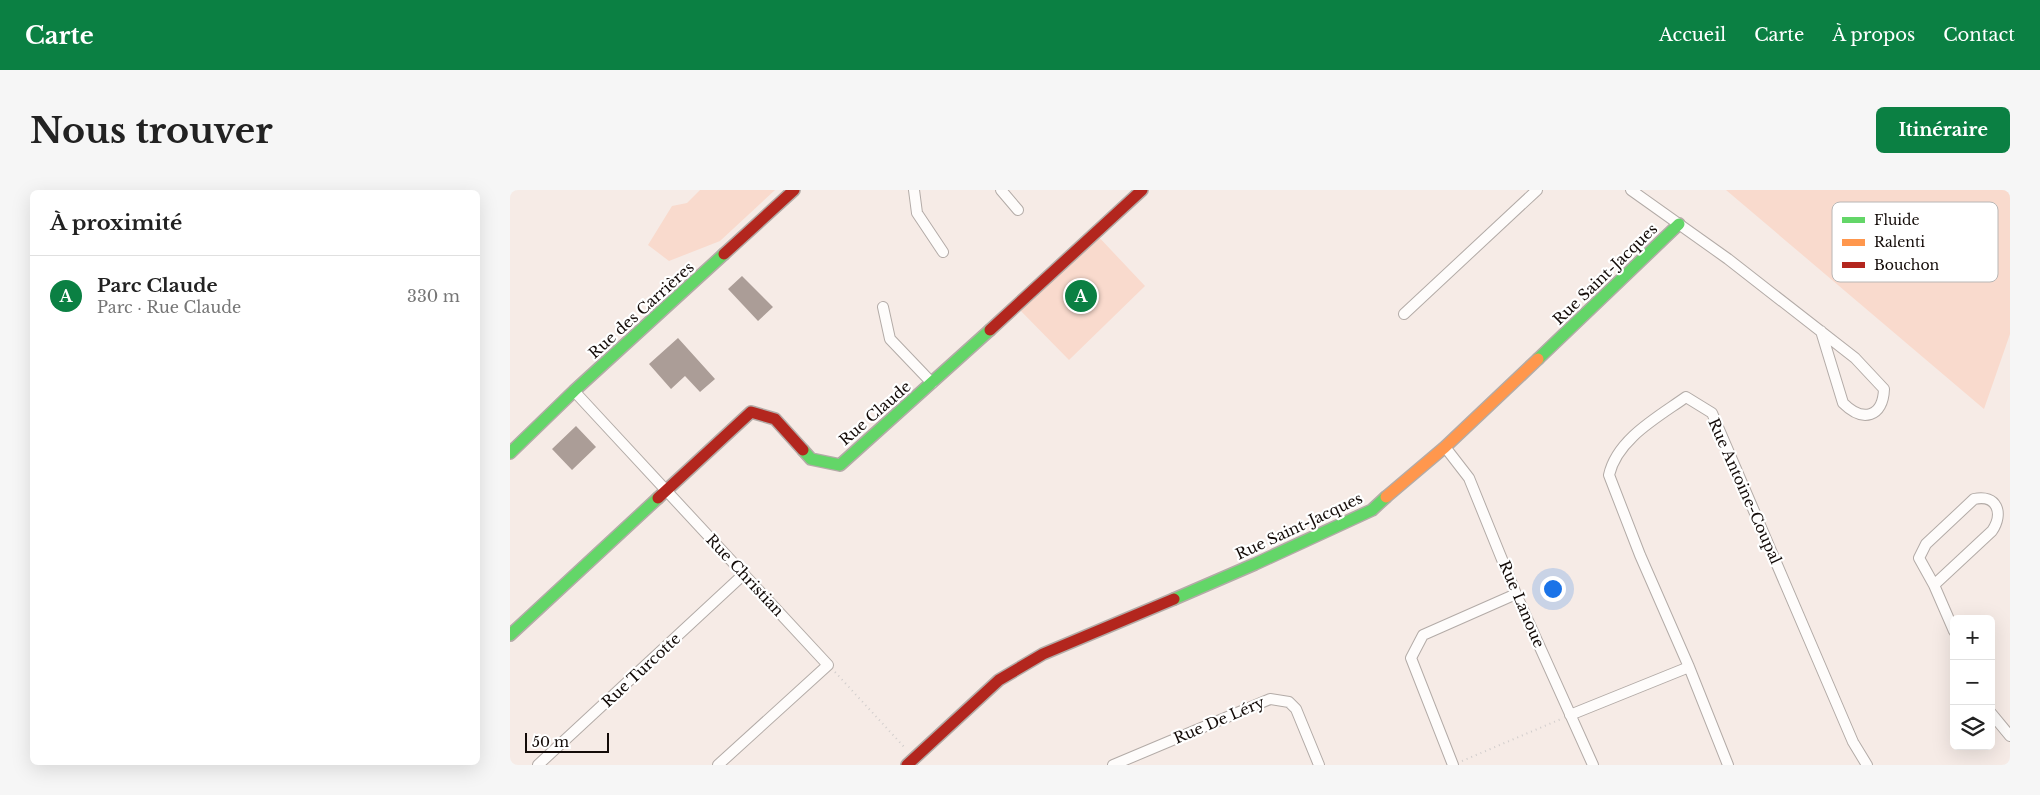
<!DOCTYPE html>
<html lang="fr">
<meta charset="utf-8">
<style>
:root{--surface:#fff;--page:#f6f6f6;--text:#222;--muted:#767676;--line:#e0e0e0;--accent:#0b8043}
body{margin:0;font-family:"Libre Baskerville",serif;background:var(--page);color:var(--text)}
.controls{position:absolute;right:15px;bottom:15px;display:grid;overflow:hidden;border-radius:8px;box-shadow:0 5px 20px #0002}
.controls button{width:45px;height:45px;display:grid;place-items:center;padding:0;border:0;border-bottom:1px solid var(--line);background:var(--surface);color:var(--text);font:25px sans-serif}
.scale{position:absolute;left:15px;bottom:12px;width:84px;box-sizing:border-box;padding-left:5px;border:2px solid #130b08;border-top:0;font-size:14px;line-height:18px;white-space:nowrap;color:#130b08;-webkit-text-stroke:4px #fff;paint-order:stroke}
.you{position:absolute;left:1042px;top:398px;width:18px;height:18px;margin:-12px;border:4px solid #fff;border-radius:50%;background:#1a73e8;box-shadow:0 0 0 8px #1a73e833}
.badge{display:grid;place-items:center;width:32px;height:32px;border-radius:50%;background:var(--accent);color:#fff;font-size:16px;font-weight:700}
.pin{position:absolute;translate:-50% -50%;border:2px solid #fff;box-shadow:0 1px 5px #0006}
.list{margin:0;padding:0;list-style:none}
h2{display:flex;justify-content:space-between;align-items:center;height:65px;margin:0;padding:0 20px;font-size:21px}
h2 small{font-size:16px;font-weight:400;color:var(--muted)}
.list li{display:grid;grid-template-columns:32px 1fr auto;gap:15px;align-items:center;box-sizing:border-box;height:80px;padding:0 20px;border-top:1px solid var(--line)}
.list b{display:block;font-size:19px;white-space:nowrap}
.list p{margin:0;font-size:16px;white-space:nowrap;color:var(--muted)}
.list em{font-size:16px;font-style:normal;color:var(--muted)}
.icon{flex:none;width:28px;height:28px;fill:none;stroke:currentColor;stroke-width:2;stroke-linecap:round;stroke-linejoin:round}
.map{position:relative;flex:none;width:1500px;height:575px;overflow:hidden;border-radius:8px}
header{display:flex;align-items:center;gap:30px;box-sizing:border-box;height:70px;padding:0 25px;background:var(--accent);color:#fff}
header strong{font-size:24px}
nav{display:flex;gap:28px;margin-inline-start:auto;font-size:18px}
.intro{display:flex;align-items:center;justify-content:space-between;box-sizing:border-box;height:120px;padding:0 30px}
h1{margin:0;font-size:35px}
.button{padding:12px 22px;border-radius:8px;background:var(--accent);color:#fff;font-size:18px;font-weight:700}
main{display:flex;gap:30px;padding:0 30px}
aside{flex:1;background:var(--surface);border-radius:8px;box-shadow:0 5px 20px #0002}
.map>svg:first-child{display:block}
.green{fill:#f9dacd}
.building{fill:#ab9d97}
.lines{fill:none;stroke-linecap:round;stroke-linejoin:round}
.street-casing{stroke:#b3aba7;stroke-width:12}
.fast-casing{stroke:#b3aba7;stroke-width:14}
.slow-casing{stroke:#b3aba7;stroke-width:14}
.jam-casing{stroke:#b3aba7;stroke-width:14}
.path{stroke:#d1cdcc;stroke-width:2;stroke-dasharray:1 4;stroke-linecap:butt}
.street{stroke:#fefcfb;stroke-width:10}
.fast{stroke:#63d668;stroke-width:11}
.slow{stroke:#ff974d;stroke-width:11}
.jam{stroke:#b3261e;stroke-width:11}
.labels{text-anchor:middle;dominant-baseline:central;stroke-width:4.5;stroke-linejoin:round;paint-order:stroke}
.street-label{font-size:15px;fill:#130b08;stroke:#fff}
.key{fill:#fff;stroke:#b8b6b5;stroke-width:1}
.key-label{font-size:14px;fill:#130b08}
</style>
<header>
<strong>Carte</strong>
<nav><a>Accueil</a><a>Carte</a><a>À propos</a><a>Contact</a></nav>
</header>
<div class="intro"><h1>Nous trouver</h1><a class="button">Itinéraire</a></div>
<main>
<aside>
<h2>À proximité<small></small></h2>
<ul class="list">
<li><span class="badge">A</span><div><b>Parc Claude</b><p>Parc · Rue Claude</p></div><em>330 m</em></li>
</ul>
</aside>
<div class="map">
<svg width="1500" height="575" viewBox="0 0 1500 575">
<rect width="100%" height="100%" fill="#f6ebe6"/>
<path class="green" d="M190 0H265L210 51 159 71 138 55 162 16 177 13Z
M1216 0H1500V144L1474 219Z
M585 43 635 96 559 170 506 116Z"/>
<path class="building" d="M232 86 263 117 248 131 218 99Z
M168 148 205 189 190 202 175 186 161 199 139 174Z
M66 236 86 257 62 280 42 259Z"/>
<g class="lines">
<g class="street-casing">
<path id="street" d="M404 0 407 23 433 62
M491 0 508 20
M1121 0 1218 69 1345 168 1374 199C1373 227 1353 233 1333 213L1311 141
M373 117 380 149 422 193
M894 124 1027 0
M64 201 318 475 208 575
M935 257 959 288 1006 404 1083 575
M1424 395 1482 341C1494 323 1487 304 1464 309L1416 354 1409 368 1424 395 1444 441
M1481 523 1500 546
M1060 525 1179 477
M28 575 234 384
M603 575 760 509 779 512 786 519 809 575
M943 575 901 468 913 445 1006 404
M1218 575 1179 477 1130 365 1099 285C1107 249 1148 227 1176 207L1202 223 1343 552 1357 575"/>
</g>
<g class="fast-casing">
<path id="fast" d="M1028 169 1169 34
M293 260 301 269 330 275 480 140
M0 263 64 201 214 64
M664 409 745 374 862 320 876 307
M0 445 148 308"/>
</g>
<g class="slow-casing">
<path id="slow" d="M876 307 935 257 1028 169"/>
</g>
<g class="jam-casing">
<path id="jam" d="M214 64 284 0
M480 140 632 0
M148 308 241 222 265 229 293 260
M397 575 489 490 533 464 664 409"/>
</g>
<path class="path" d="M325 482 396 559
M952 571 1051 529"/>
<use href="#street" class="street"/>
<use href="#fast" class="fast"/>
<use href="#slow" class="slow"/>
<use href="#jam" class="jam"/>
</g>
<g class="labels">
<g class="street-label">
<text transform="translate(1095 84) rotate(-44)">Rue Saint-Jacques</text>
<text transform="translate(131 120) rotate(-42)">Rue des Carrières</text>
<text transform="translate(365 223) rotate(-41)">Rue Claude</text>
<text transform="translate(1235 301) rotate(66)">Rue Antoine-Coupal</text>
<text transform="translate(789 336) rotate(-25)">Rue Saint-Jacques</text>
<text transform="translate(235 385) rotate(47)">Rue Christian</text>
<text transform="translate(1012 414) rotate(67)">Rue Lanoue</text>
<text transform="translate(131 480) rotate(-43)">Rue Turcotte</text>
<text transform="translate(709 530) rotate(-23)">Rue De Léry</text>
</g>
</g>
<rect x="1322" y="12" width="166" height="80" rx="8" class="key"/>
<rect x="1332" y="27" width="23" height="6" fill="#63d668"/>
<rect x="1332" y="49" width="23" height="7" fill="#ff974d"/>
<rect x="1332" y="72" width="23" height="6" fill="#b3261e"/>
<g class="key-label">
<text x="1364" y="35">Fluide</text>
<text x="1364" y="57">Ralenti</text>
<text x="1364" y="80">Bouchon</text>
</g>
</svg>
<div class="controls">
<button>+</button>
<button>−</button>
<button><svg class="icon" aria-label="layers" viewBox="0 0 24 24"><path d="M12 4l9 5-9 5-9-5zM3 14l9 5 9-5"/></svg></button>
</div>
<div class="scale">50 m</div>
<div class="you"></div>
<div class="pin badge" style="left:571px;top:106px">A</div>
</div>
</main>
